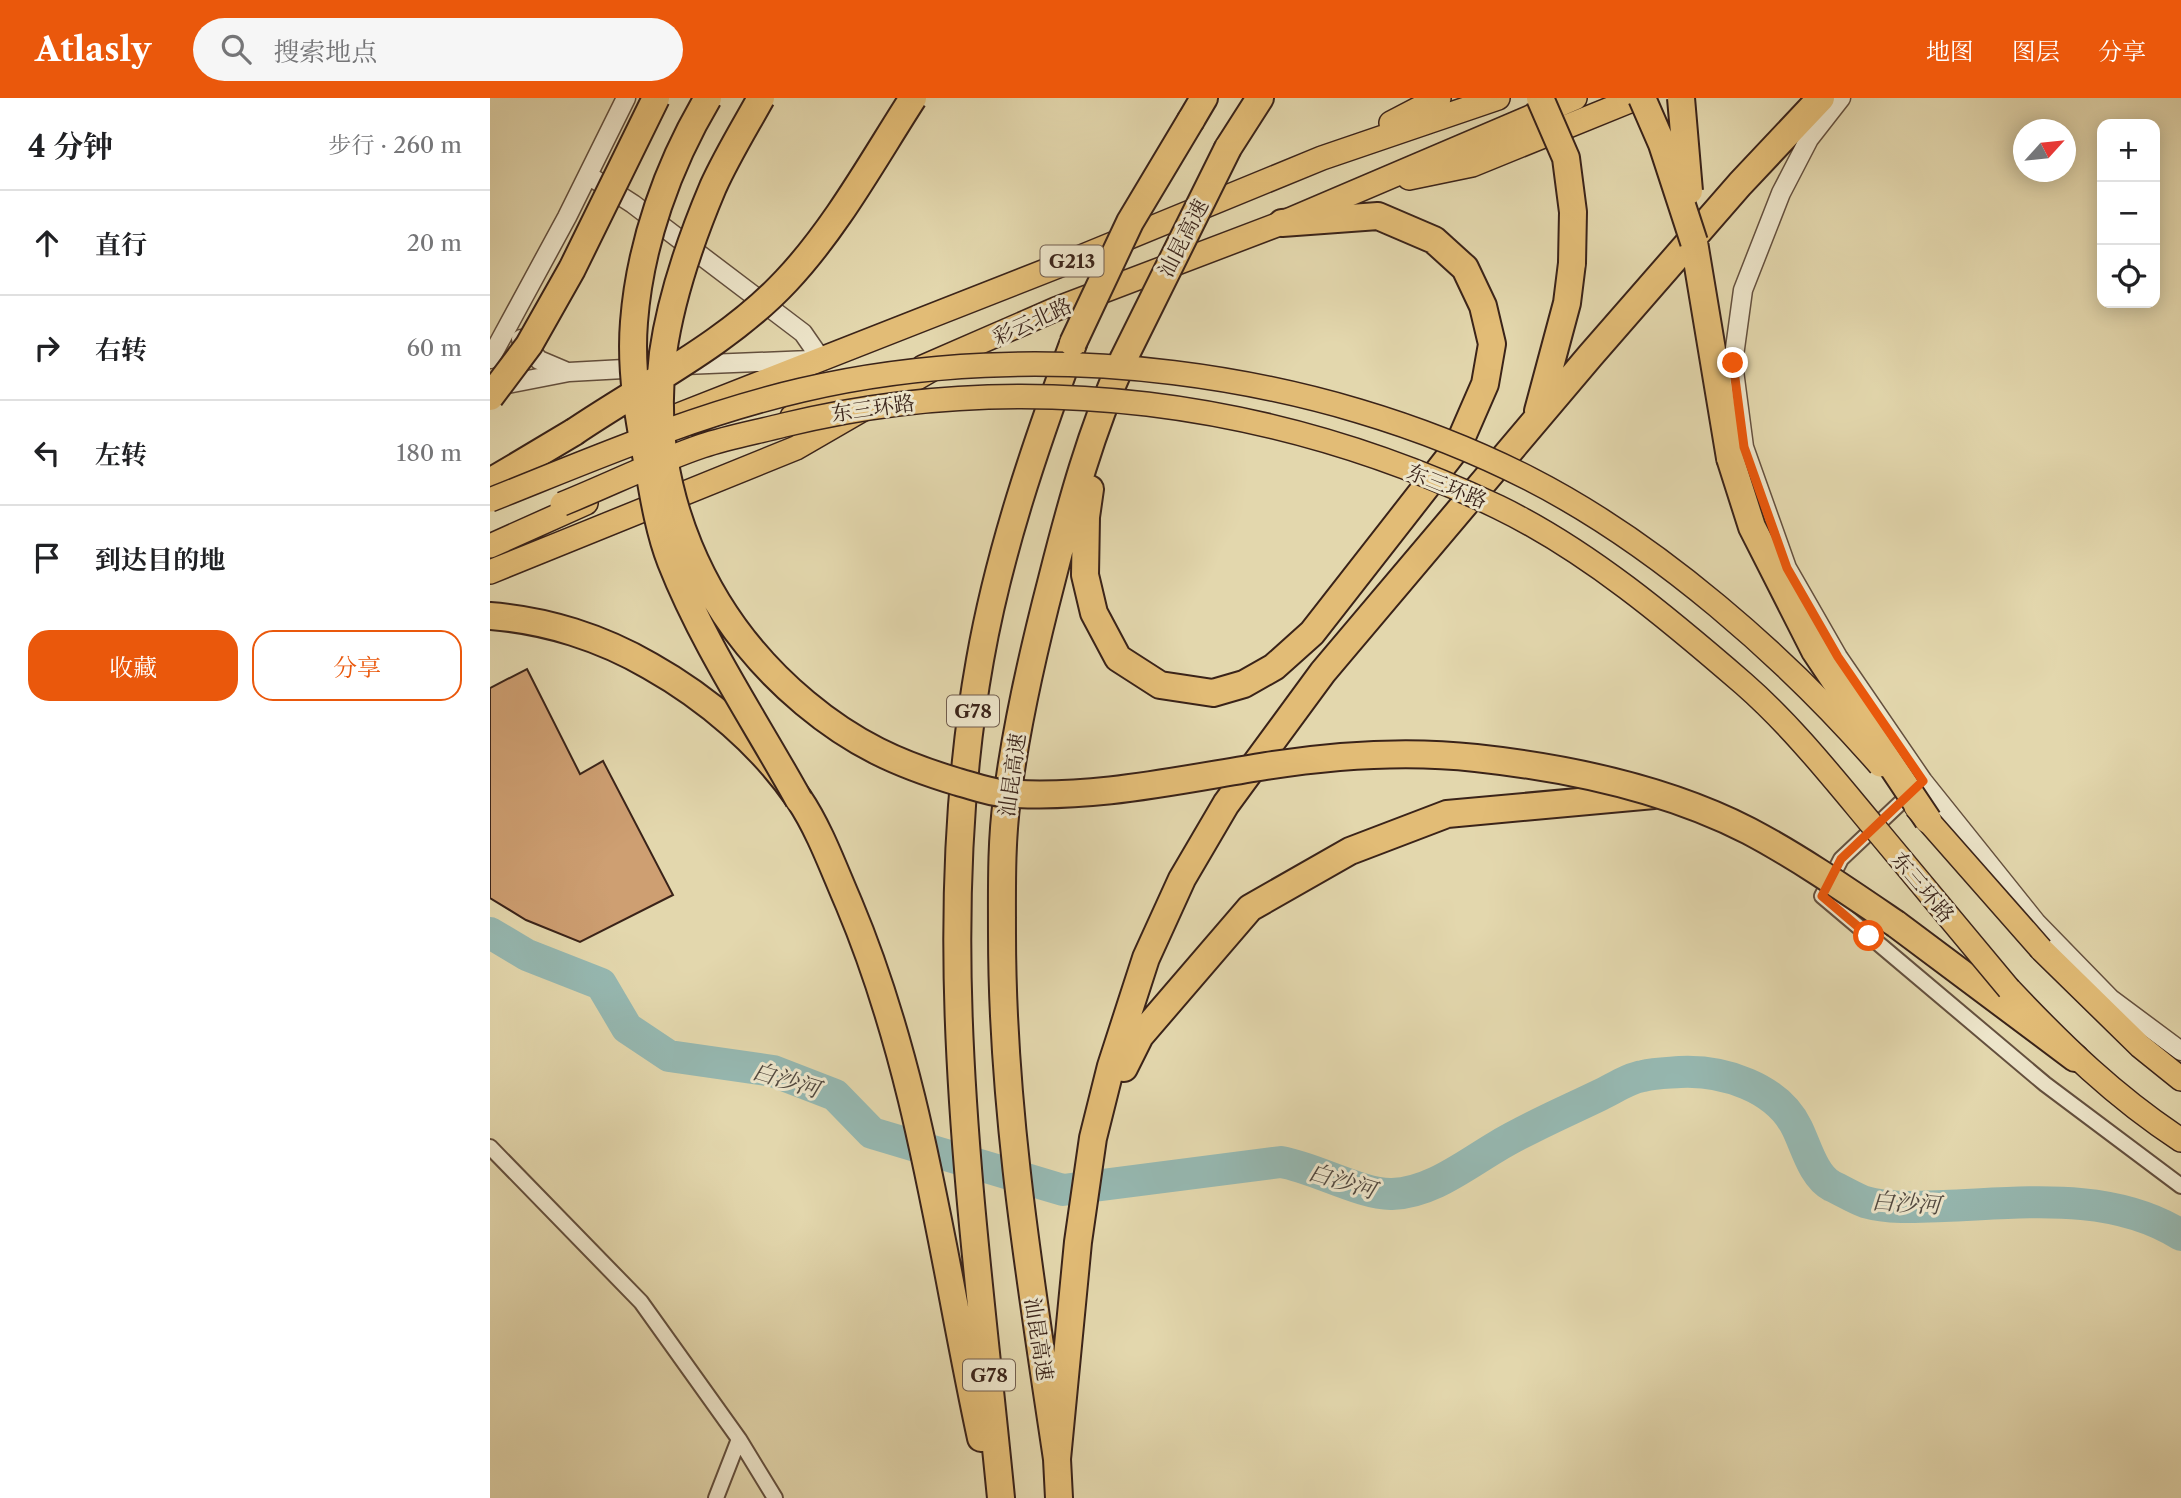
<!DOCTYPE html>
<html lang="zh">
<meta charset="utf-8">
<style>
:root{--surface:#fff;--page:#f6f6f6;--text:#202124;--muted:#757577;--line:#e0e0e0;--accent:#ea580c}
body{margin:0;font-family:"Libre Caslon Text","Noto Serif SC",serif;background:var(--page);color:var(--text)}
.controls{position:absolute;right:21px;top:21px;display:grid;overflow:hidden;border-radius:14px;box-shadow:0 4px 18px #0003}
.controls button{width:63px;height:63px;display:grid;place-items:center;padding:0;border:0;border-bottom:2px solid var(--line);background:var(--surface);color:var(--text);font:35px sans-serif}
.compass{position:absolute;left:1523px;top:21px;width:63px;height:63px;border-radius:50%;background:var(--surface);box-shadow:0 4px 18px #0003;rotate:63deg}
.stop{position:absolute;width:21px;height:21px;margin:-16px;border:5px solid #ea580c;border-radius:50%;background:#fff}
.stop.end{background:#ea580c;border-color:#fff;box-shadow:0 2px 7px #0008}
.list{margin:0;padding:0;list-style:none}
h2{display:flex;justify-content:space-between;align-items:center;height:91px;margin:0;padding:0 28px;font-size:30px}
h2 small{font-size:23px;font-weight:400;color:var(--muted)}
.list li{display:grid;grid-template-columns:46px 1fr auto;gap:21px;align-items:center;box-sizing:border-box;height:105px;padding:0 28px;border-top:2px solid var(--line)}
.list b{display:block;font-size:26px;white-space:nowrap}
.list em{font-size:23px;font-style:normal;color:var(--muted)}
.actions{display:flex;gap:14px;padding:21px 28px}
.actions a{flex:1;padding:16px 0;border:2px solid var(--accent);border-radius:21px;text-align:center;font-size:24px;color:var(--accent)}
.actions .main{background:var(--accent);color:#fff}
.icon{flex:none;width:38px;height:38px;fill:none;stroke:currentColor;stroke-width:2;stroke-linecap:round;stroke-linejoin:round}
.map{position:relative;flex:none;width:1691px;height:1400px;overflow:hidden}
header{display:flex;align-items:center;gap:42px;box-sizing:border-box;height:98px;padding:0 35px;background:var(--accent);color:#fff}
header strong{font-size:33px}
nav{display:flex;gap:38px;margin-inline-start:auto;font-size:24px}
.search{width:490px;height:63px;background:var(--page);display:flex;align-items:center;gap:18px;box-sizing:border-box;padding:0 24px;border-radius:38px;color:var(--muted);font-size:26px}
main{display:flex}
aside{flex:1;background:var(--surface)}
.map>svg:first-child{display:block}
.lines{fill:none;stroke-linecap:round;stroke-linejoin:round}
.river{stroke:#96b8b1;stroke-width:32}
.building{fill:#ce9f72;stroke:#3a2319;stroke-width:2}
.minor-casing{stroke:#64503e;stroke-width:18}
.tertiary-casing{stroke:#64503e;stroke-width:21}
.trunk-casing{stroke:#3a2319;stroke-width:26}
.motorway-casing{stroke:#3a2319;stroke-width:30}
.minor{stroke:#ede5ca;stroke-width:14}
.tertiary{stroke:#ede5ca;stroke-width:18}
.trunk{stroke:#e2bc76;stroke-width:23}
.motorway{stroke:#e2bc76;stroke-width:26}
.trunk-bridge-casing{stroke:#3a2319;stroke-width:26;stroke-linecap:butt}
.motorway-bridge-casing{stroke:#3a2319;stroke-width:30;stroke-linecap:butt}
.trunk-bridge{stroke:#e2bc76;stroke-width:23}
.motorway-bridge{stroke:#e2bc76;stroke-width:26}
.route{stroke:#ea580c;stroke-width:9}
.labels{text-anchor:middle;dominant-baseline:central;stroke-width:6;stroke-linejoin:round;paint-order:stroke}
.shield{fill:#ede5ca;stroke:#705d4e;stroke-width:2}
.shield-label{font-size:19px;font-weight:bold;fill:#3a2319}
.street-label{font-size:21px;fill:#3a2319;stroke:#ede5ca}
.water-label{font-size:23px;font-style:italic;fill:#51483f;stroke:#ede5ca}
</style>
<header>
<strong>Atlasly</strong>
<div class="search"><svg class="icon" aria-label="search" viewBox="0 0 24 24"><circle cx="10" cy="10" r="6"/><path d="M15 15l6 6"/></svg>搜索地点</div>
<nav><a>地图</a><a>图层</a><a>分享</a></nav>
</header>
<main>
<aside>
<h2>4 分钟<small>步行 · 260 m</small></h2>
<ul class="list">
<li><svg class="icon" aria-label="ahead" viewBox="0 0 24 24"><path d="M12 20V5M6 11l6-6 6 6"/></svg><div><b>直行</b></div><em>20 m</em></li>
<li><svg class="icon" aria-label="right" viewBox="0 0 24 24"><path d="M7 20v-9h11M14 6l5 5-5 5"/></svg><div><b>右转</b></div><em>60 m</em></li>
<li><svg class="icon" aria-label="left" viewBox="0 0 24 24"><path d="M17 20v-9H6M10 6l-5 5 5 5"/></svg><div><b>左转</b></div><em>180 m</em></li>
<li><svg class="icon" aria-label="arrive" viewBox="0 0 24 24"><path d="M6 21V4h12l-3 4 3 4H6"/></svg><div><b>到达目的地</b></div></li>
</ul>
<div class="actions"><a class="main">收藏</a><a>分享</a></div>
</aside>
<div class="map">
<svg width="1691" height="1400" viewBox="0 0 1691 1400">
<rect width="100%" height="100%" fill="#e3d7ad"/>
<filter id="stains"><feTurbulence type="fractalNoise" baseFrequency=".00286" numOctaves="4"/><feColorMatrix values="0 0 0 0 .2 0 0 0 0 .09 0 0 0 0 .02 0 0 0 .5 -.17"/></filter>
<radialGradient id="worn" r=".72"><stop offset=".6" stop-color="#630" stop-opacity="0"/><stop offset="1" stop-color="#630" stop-opacity=".3"/></radialGradient>
<g class="lines">
<path class="river" d="M0 835 37 857 111 886 137 930 179 958 283 973 345 997 382 1035 573 1092 791 1064C823 1069 872 1097 902 1096 940 1095 974 1068 1006 1049 1039 1029 1075 1014 1110 997 1123 991 1139 980 1153 978 1165 975 1178 975 1190 974 1233 972 1287 989 1307 1030 1316 1048 1323 1078 1342 1088 1353 1093 1364 1100 1375 1104 1400 1111 1429 1109 1454 1108 1533 1105 1621 1093 1691 1137"/>
</g>
<path class="building" d="M37 571 90 676 113 663 183 797 90 844 36 822 0 800V590Z"/>
<g class="lines">
<g class="minor-casing">
<path id="minor" d="M1424 692 1351 761 1332 798 1555 986 1691 1088
M0 1049 151 1204 249 1341 285 1400
M226 1400 249 1341"/>
</g>
<g class="tertiary-casing">
<path id="tertiary" d="M1351 0 1319 41 1291 95 1253 192 1243 265 1254 349 1297 470 1348 559 1433 683 1546 824 1621 901 1691 953
M98 77 143 106 313 235 331 261
M31 241 49 262 75 273
M0 261 77 119 136 0
M194 267 320 262
M7 288 79 274 152 270"/>
</g>
<g class="trunk-casing">
<path id="trunk" d="M901 25 949 0
M919 80 982 67 1147 0
M433 269 566 211 792 125 1085 0
M302 319 401 281
M176 322 586 161 832 60 1008 0
M0 448 96 405
M0 474 306 350 446 269
M1551 851 1650 948 1691 981
M1519 891C1572 947 1625 999 1691 1042"/>
</g>
<g class="motorway-casing">
<path id="motorway" d="M701 22 714 0
M738 50 770 0
M1204 144 1240 360
M1048 313 1077 205 1082 165
M0 384 84 334
M600 391 596 419 595 477 604 515 628 560 670 587 723 595 754 586 784 569 822 535 968 348 995 286 1002 246 993 208 975 170 944 142 888 118 792 125
M0 518C56 522 112 540 160 568 217 600 272 647 309 701 330 732 344 772 359 806 431 977 452 1160 491 1340
M1406 826 1585 960
M634 970 650 938 760 810 860 753 957 716 1164 697
M567 1361 588 1144 603 1040 621 968 656 860 692 781 736 706 833 574 1100 258 1250 86 1331 0
M511 1400C484 1122 440 841 490 562 509 454 545 349 583 246
M569 1400 567 1361C541 1186 512 1013 512 836 512 791 511 745 517 701 526 627 543 554 562 481 581 406 601 333 633 262"/>
</g>
<use href="#minor" class="minor"/>
<use href="#tertiary" class="tertiary"/>
<use href="#trunk" class="trunk"/>
<use href="#motorway" class="motorway"/>
<g class="trunk-bridge-casing">
<path id="trunk-bridge" d="M0 402C103 361 204 317 312 292 547 237 825 271 1040 381 1167 446 1296 559 1390 667
M72 406C119 387 165 364 212 348 239 339 267 334 294 327 534 268 786 303 1008 409 1097 452 1179 521 1254 586 1302 628 1343 680 1384 729 1429 783 1474 837 1519 891
M1426 709 1551 851"/>
</g>
<g class="motorway-bridge-casing">
<path id="motorway-bridge" d="M218 0C178 67 150 146 144 224 140 273 149 324 159 372 164 402 170 436 181 464 214 548 266 624 309 702
M271 0C255 29 237 58 223 89 201 141 181 199 173 255 156 390 212 519 315 605 364 646 408 666 468 684 483 688 498 694 512 695 602 702 688 682 776 668 846 657 915 652 986 660 1078 670 1177 691 1259 733 1310 760 1359 794 1406 826
M1050 0 1076 60 1083 114 1082 165
M1152 0 1172 46 1204 144
M1191 0 1199 93
M583 245 640 124 701 22
M633 262 738 50
M0 299 39 247 82 171 166 0
M84 334C155 286 237 246 296 183 346 130 383 62 423 0
M1240 360 1262 429 1325 553 1438 722"/>
</g>
<use href="#trunk-bridge" class="trunk-bridge"/>
<use href="#motorway-bridge" class="motorway-bridge"/>
</g>
<g class="lines">
<path class="route" d="M1243 265 1254 349 1297 470 1348 559 1433 683 1351 761 1332 798 1379 838"/>
</g>
<g class="labels">
<g class="shield">
<rect x="550.5" y="147.5" width="63" height="31" rx="5"/>
<rect x="457" y="597.5" width="52" height="31" rx="5"/>
<rect x="473" y="1261.5" width="52" height="31" rx="5"/>
</g>
<g class="shield-label">
<text x="582" y="163">G213</text>
<text x="483" y="613">G78</text>
<text x="499" y="1277">G78</text>
</g>
<g class="street-label">
<text transform="translate(693 140) rotate(-63)">汕昆高速</text>
<text transform="translate(542 223) rotate(-24)">彩云北路</text>
<text transform="translate(383 310) rotate(-8)">东三环路</text>
<text transform="translate(957 388) rotate(22)">东三环路</text>
<text transform="translate(522 677) rotate(-82)">汕昆高速</text>
<text transform="translate(1433 789) rotate(50)">东三环路</text>
<text transform="translate(549 1241) rotate(81)">汕昆高速</text>
</g>
<g class="water-label">
<text transform="translate(296 982) rotate(17)">白沙河</text>
<text transform="translate(852 1083) rotate(17)">白沙河</text>
<text transform="translate(1416 1105) rotate(4)">白沙河</text>
</g>
</g>
<rect width="100%" height="100%" filter="url(#stains)"/>
<rect width="100%" height="100%" fill="url(#worn)"/>
</svg>
<div class="controls">
<button>+</button>
<button>−</button>
<button><svg class="icon" aria-label="locate" viewBox="0 0 24 24"><circle cx="12" cy="12" r="6"/><path d="M12 2v4M12 18v4M2 12h4M18 12h4"/></svg></button>
</div>
<svg class="compass" viewBox="-18 -18 36 36"><path d="M0-13l5 13h-10z" fill="#e53935"/><path d="M0 13l5-13h-10z" fill="#757577"/></svg>
<div class="stop" style="left:1379px;top:838px"></div>
<div class="stop end" style="left:1243px;top:265px"></div>
</div>
</main>
